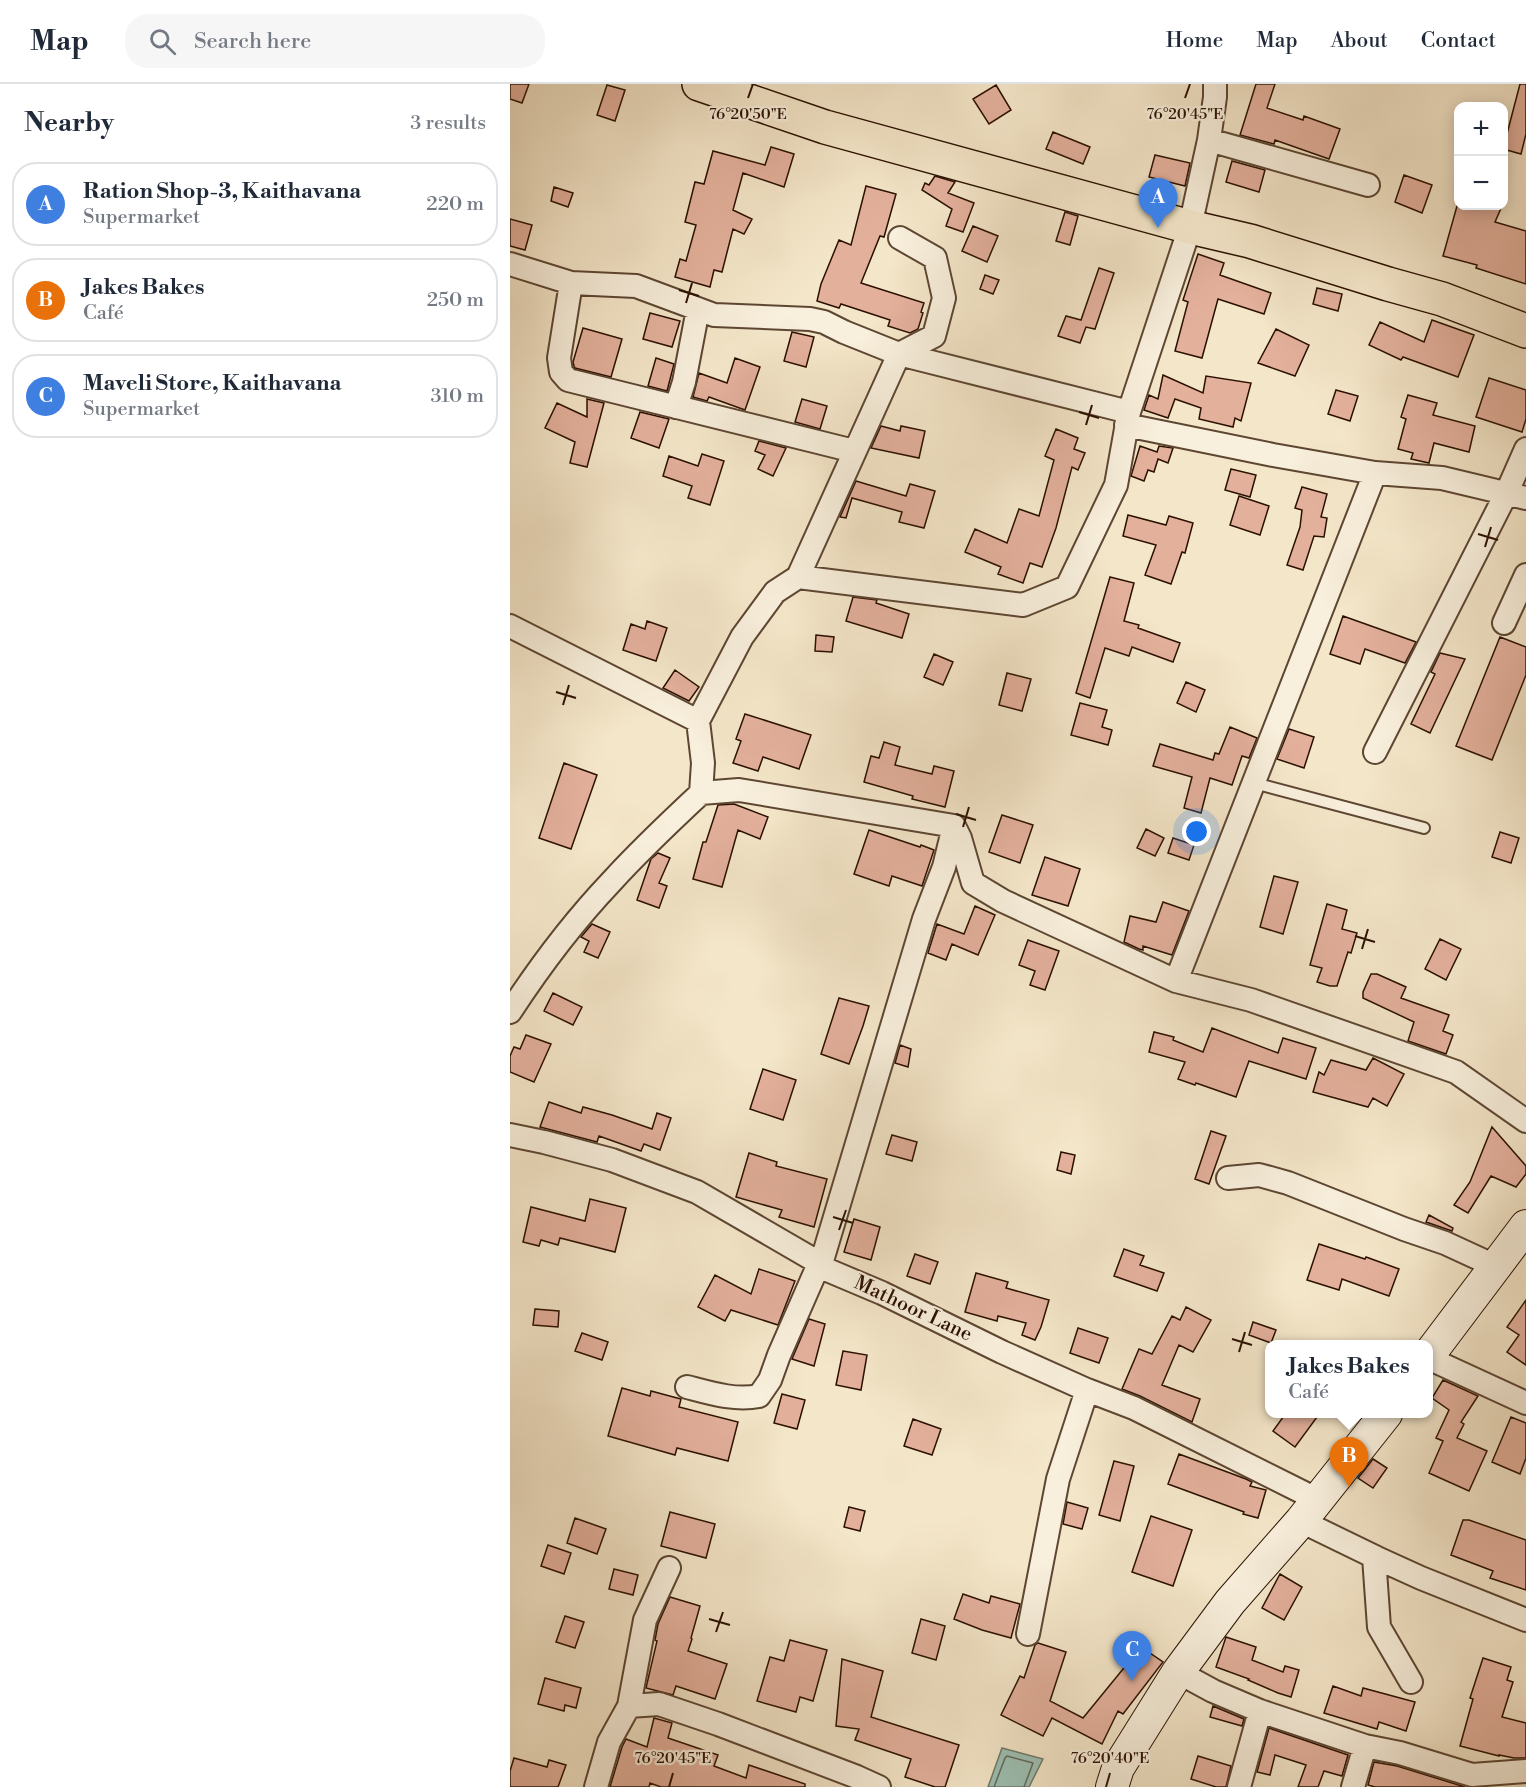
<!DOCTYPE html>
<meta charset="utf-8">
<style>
:root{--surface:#fff;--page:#f6f6f7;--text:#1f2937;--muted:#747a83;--line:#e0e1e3;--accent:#111827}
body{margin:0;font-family:"Libre Bodoni",serif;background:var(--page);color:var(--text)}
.controls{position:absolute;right:18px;top:18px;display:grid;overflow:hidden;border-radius:12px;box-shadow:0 3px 15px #0003}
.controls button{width:54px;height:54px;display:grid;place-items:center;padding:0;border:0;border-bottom:2px solid var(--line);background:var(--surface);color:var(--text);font:30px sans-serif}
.you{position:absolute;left:687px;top:748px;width:21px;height:21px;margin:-15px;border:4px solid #fff;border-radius:50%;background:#1a73e8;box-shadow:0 0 0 9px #1a73e833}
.badge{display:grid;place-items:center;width:39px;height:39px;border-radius:50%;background:var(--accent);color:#fff;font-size:20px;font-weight:700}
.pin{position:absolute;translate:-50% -50px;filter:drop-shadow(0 2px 3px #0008)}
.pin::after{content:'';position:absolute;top:32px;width:21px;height:18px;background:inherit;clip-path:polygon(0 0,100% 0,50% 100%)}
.popup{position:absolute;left:755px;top:1256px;width:168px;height:78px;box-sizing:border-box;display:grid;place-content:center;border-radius:12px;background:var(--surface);filter:drop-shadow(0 2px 4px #0005);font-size:20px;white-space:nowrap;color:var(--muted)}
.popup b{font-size:22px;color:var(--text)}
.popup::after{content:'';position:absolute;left:50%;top:100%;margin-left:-12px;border:12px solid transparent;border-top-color:var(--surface)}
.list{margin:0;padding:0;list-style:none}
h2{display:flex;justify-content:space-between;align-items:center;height:78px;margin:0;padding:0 24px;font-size:26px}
h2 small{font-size:20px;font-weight:400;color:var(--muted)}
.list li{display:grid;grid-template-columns:39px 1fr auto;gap:18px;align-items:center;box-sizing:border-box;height:84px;margin:0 12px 12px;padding:0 12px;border:2px solid var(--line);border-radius:24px}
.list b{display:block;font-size:22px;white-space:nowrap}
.list p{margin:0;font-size:20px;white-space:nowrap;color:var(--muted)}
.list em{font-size:20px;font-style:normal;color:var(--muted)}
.icon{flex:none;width:33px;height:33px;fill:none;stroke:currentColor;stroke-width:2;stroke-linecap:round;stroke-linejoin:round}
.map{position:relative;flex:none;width:1016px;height:1703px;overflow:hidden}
header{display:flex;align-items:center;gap:36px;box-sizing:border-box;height:84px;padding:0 30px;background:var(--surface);border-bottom:2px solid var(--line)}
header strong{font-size:28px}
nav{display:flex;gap:33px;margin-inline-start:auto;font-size:21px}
.search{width:420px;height:54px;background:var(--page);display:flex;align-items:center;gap:15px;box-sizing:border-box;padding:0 21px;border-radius:24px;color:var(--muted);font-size:22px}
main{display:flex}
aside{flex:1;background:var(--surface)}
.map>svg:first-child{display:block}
.water{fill:#9cc0b3;stroke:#6f7a6b;stroke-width:1.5}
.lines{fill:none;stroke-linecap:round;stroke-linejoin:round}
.shore{stroke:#64685a;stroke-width:1.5}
.building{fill:#e3b09c;stroke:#2b1000;stroke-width:1.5}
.service-casing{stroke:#5d4632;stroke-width:14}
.minor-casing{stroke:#5d4632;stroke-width:26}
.secondary-casing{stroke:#2b1000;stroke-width:34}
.primary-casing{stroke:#2b1000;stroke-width:36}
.service{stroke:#f8efdc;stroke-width:10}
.minor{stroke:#f8efdc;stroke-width:22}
.secondary{stroke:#f8efdc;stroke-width:32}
.primary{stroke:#f4e6c9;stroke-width:33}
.ticks{fill:none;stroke:#2b1000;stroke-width:2}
.labels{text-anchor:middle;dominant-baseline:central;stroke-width:4.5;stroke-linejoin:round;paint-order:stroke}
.street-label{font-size:20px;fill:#2b1000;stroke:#f8efdc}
.ticks-label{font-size:15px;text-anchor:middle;fill:#2b1000;stroke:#f8efdc;stroke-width:4.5;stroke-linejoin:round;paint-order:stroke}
</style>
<header>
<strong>Map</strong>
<div class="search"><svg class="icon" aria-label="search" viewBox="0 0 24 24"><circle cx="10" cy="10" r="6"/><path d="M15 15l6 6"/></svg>Search here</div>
<nav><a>Home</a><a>Map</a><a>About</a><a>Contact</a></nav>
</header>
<main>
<aside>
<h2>Nearby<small>3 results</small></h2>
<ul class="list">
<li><span class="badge" style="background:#3f7fe0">A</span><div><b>Ration Shop-3, Kaithavana</b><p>Supermarket</p></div><em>220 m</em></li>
<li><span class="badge" style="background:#e8710a">B</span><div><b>Jakes Bakes</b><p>Café</p></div><em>250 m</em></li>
<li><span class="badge" style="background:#3f7fe0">C</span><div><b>Maveli Store, Kaithavana</b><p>Supermarket</p></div><em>310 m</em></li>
</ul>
</aside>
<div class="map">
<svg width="1016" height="1703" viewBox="0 0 1016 1703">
<rect width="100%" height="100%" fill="#f4e6c9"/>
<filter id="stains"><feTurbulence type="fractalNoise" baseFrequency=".00333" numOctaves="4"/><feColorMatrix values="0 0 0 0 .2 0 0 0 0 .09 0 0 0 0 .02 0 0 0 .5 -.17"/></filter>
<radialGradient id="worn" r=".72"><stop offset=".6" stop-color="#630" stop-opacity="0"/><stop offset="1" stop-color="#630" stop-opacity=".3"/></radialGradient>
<path class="water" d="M492 1664 533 1675 519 1703H478Z"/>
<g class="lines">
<path class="shore" d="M484 1703 495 1674 497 1672 523 1679 514 1703"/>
</g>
<path class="building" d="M0 0H19L12 19 0 15Z
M746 0H765L757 24 793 36 794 32 830 45 819 75 765 56 764 60 730 51Z
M1010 0H1016V50L1011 70 993 65Z
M97 1 115 6 105 37 87 31Z
M486 1 501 26 479 40 463 15Z
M543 48 580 63 573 80 536 65Z
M261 63 284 70 274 103 233 89 223 126 242 135 234 150 223 145 212 188 204 186 200 203 165 193 170 175 176 177 186 141 175 138 185 98 194 100 203 67 255 81Z
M645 71 680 79 675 102 639 93Z
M722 77 755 86 749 108 716 98Z
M894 91 922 101 912 129 885 118Z
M425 92 445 98 438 109 464 119 453 148 436 142 442 125 412 106 415 99 419 101Z
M356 102 386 110 374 153 370 152 351 199 414 219 411 228 413 229 408 245 400 249 378 242 380 236 331 220 329 224 307 217 311 200 329 156 341 161Z
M44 103 63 109 58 123 41 117Z
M947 122H992L985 138 1016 147V200L966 184 967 181 933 172Z
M555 128 568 132 560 161 546 157Z
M0 135 22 141 15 166 0 162Z
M463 142 488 152 477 178 452 167Z
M688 170 714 179 710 191 761 209 754 230 708 215 692 274 665 267 678 218 673 216Z
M589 184 604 189 585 245 576 243 570 259 548 252 556 232 571 236Z
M475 191 489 196 483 210 470 205Z
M807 204 832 210 828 227 803 220Z
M140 229 170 237 162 263 133 255Z
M922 236 964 251 948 293 893 273 891 276 859 261 870 238 914 258Z
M73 244 112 255 101 293 65 284 64 282 63 278Z
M766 245 799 261 785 292 748 279Z
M282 248 304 253 296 283 274 277Z
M146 274 164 280 157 307 138 302Z
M225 274 250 283 235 326 199 313 197 317 183 313 189 289 217 299Z
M653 291 693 309 696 292 741 299 731 337 725 334 723 343 689 335 691 324 665 315 658 334 634 326 639 311 648 315Z
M979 294 1016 306V335L1012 348 966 333Z
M826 306 848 312 840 337 818 330Z
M898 311 927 319 923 331 965 342 959 368 924 359 919 379 901 375 903 369 888 365 896 335 891 333Z
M77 315 94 319 77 383 60 379 65 358 35 344 47 319 77 333Z
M292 315 317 322 310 345 285 338Z
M130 328 159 335 149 364 121 354Z
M371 342 390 347 391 342 415 347 409 374 361 364Z
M546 345 568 354 564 365 575 369 568 386 562 383 546 444 532 483 520 479 513 499 488 490 491 483 455 468 465 445 497 459 509 425 529 432 544 376 535 372Z
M249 357 276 364 263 392 248 385 255 371 245 367Z
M630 362 647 368 649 362 663 364 658 379 648 375 644 388 638 386 634 397 621 392Z
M192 370 214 377 200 421 178 414 182 402 153 392 159 372 188 382Z
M721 385 746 391 740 413 715 406Z
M346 397 396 412 400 400 425 407 414 444 389 438 392 428 342 414 336 434 330 433Z
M792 403 817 410 811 433 817 434 814 453 804 452 793 486 777 481 790 443 792 426 785 424Z
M729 412 759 422 750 451 720 441Z
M618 431 656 441 659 432 683 439 675 469 672 468 661 500 635 491 646 461 613 452Z
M600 493 624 499 614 537 629 541 628 544 670 559 663 578 622 563 619 572 595 564 580 614 566 609Z
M343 513 367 516 366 519 399 530 392 554 336 537Z
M833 532 906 558 895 579 855 565 850 580 820 570Z
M137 537 157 544 146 577 113 566 121 540 135 545Z
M306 551 324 553 322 568 305 567Z
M990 553 1016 563V591L982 676 946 662Z
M930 569 955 575 920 649 901 640 925 590 921 588Z
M424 570 443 578 433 601 414 593Z
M165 586 189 603 179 617 153 604Z
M497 589 521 595 512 627 489 621Z
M676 598 695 606 686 628 667 619Z
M570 619 597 626 592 643 602 646 598 661 561 651Z
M235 630 301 651 289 685 253 673 248 687 223 679 231 657 226 655Z
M720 643 747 654 739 674 732 672 722 701 700 694 691 729 674 724 682 693 643 682 650 660 703 676 705 669 709 670Z
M779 645 804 653 794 684 767 675Z
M374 658 390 663 385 681 422 690 424 682 444 687 435 723 402 715 403 712 354 698 361 672 369 674Z
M54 679 87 691 61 765 29 754Z
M224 720 258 733 250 755 228 746 212 803 183 795 193 758H196L208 721Z
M492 731 523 741 510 779 479 768Z
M636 745 654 754 645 772 627 764Z
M359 746 410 763 411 761 424 766 412 802 382 792 379 802 344 790Z
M990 748 1009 754 1001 779 982 773Z
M663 754 684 761 679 776 658 769Z
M148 769 160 774 149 799 157 802 149 824 127 816 141 775Z
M535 773 570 785 558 822 522 811Z
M764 792 788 798 773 850 750 843Z
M653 818 679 827 662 871 633 862V866L629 865 614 858 620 832 646 838Z
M817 820 837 826 832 845 847 849 841 869 838 868 827 902H820L807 898 812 884 800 881Z
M465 822 485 831 468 871 442 860 436 876 418 869 427 840 454 850Z
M82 840 100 848 88 874 74 868 79 857 71 853Z
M930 855 951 865 936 896 915 885Z
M518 856 549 867 535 906 520 901 525 887 509 881Z
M861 890H867L896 903 891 914 939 931 933 947 943 951 936 970 898 957 904 938 853 914V908Z
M43 909 72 923 63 941 34 927Z
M329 914 359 922 353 942 339 980 311 970Z
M702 944 768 969 773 954 806 964 796 995 739 977 726 1013 686 999 685 1001 668 995 675 978 639 968 644 948 664 953 663 956 693 968Z
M16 951 41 960 24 998 0 988V972L4 963 10 965Z
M390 961 401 965 398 983 385 979Z
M863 974 894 990 877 1022 863 1014 858 1023 803 1008 809 988 814 991 821 976 856 986Z
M253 985 286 996 273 1036 240 1025Z
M39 1018 71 1029 73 1023 102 1031 142 1045 147 1029 161 1034 150 1066 134 1060 131 1067 89 1052 87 1058 30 1043Z
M982 1043 1016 1082V1090L1006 1103 981 1092 958 1129 944 1121 960 1098Z
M701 1047 716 1052 699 1100 685 1095Z
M382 1051 407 1058 402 1077 376 1070Z
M551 1068 565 1071 561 1090 547 1086Z
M239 1069 267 1078 266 1082 317 1095 304 1143 269 1133 272 1126 226 1113Z
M80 1115 116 1124 105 1168 50 1154 48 1161 31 1156 29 1162 13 1158 21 1123 75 1137Z
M919 1131 943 1144 942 1147 916 1138Z
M344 1135 370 1143 361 1176 334 1168Z
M809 1160 855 1175 856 1173 889 1185 879 1212 832 1195 829 1206 797 1196Z
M614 1165 634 1172 630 1181 654 1189 647 1207 604 1192Z
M405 1170 428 1178 420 1200 397 1192Z
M249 1185 285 1197 268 1241 221 1226 215 1237 188 1223 205 1191 241 1210Z
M466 1189 498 1198 496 1204 539 1216 531 1243 525 1256 512 1251 516 1239 488 1232 487 1237 455 1228Z
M1016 1216V1281L997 1268 1009 1251 997 1243Z
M676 1223 701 1236 683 1268 669 1261 652 1301 690 1315 682 1338 630 1312 612 1305 629 1265 642 1270 662 1232 670 1236Z
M25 1225 49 1227 48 1243 23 1241Z
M299 1235 315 1240 304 1282 282 1275Z
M743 1238 766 1246 761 1259 739 1251Z
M568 1244 598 1254 589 1279 560 1269Z
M72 1249 98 1258 92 1276 65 1267Z
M333 1267 357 1271 351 1306 326 1301Z
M933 1296 968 1312 951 1338 954 1340 947 1354 977 1367 959 1407 919 1389 933 1357 926 1354 939 1326 922 1314Z
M112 1304 140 1312 141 1307 171 1315 169 1323 228 1338 218 1377 167 1364 165 1371 98 1352Z
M272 1310 295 1316 287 1345 264 1339Z
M776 1329H810L785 1363 763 1347Z
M1001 1333 1016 1339V1374L1010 1390 982 1378Z
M403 1335 431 1345 422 1371 394 1362Z
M669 1370 736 1395 742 1398 740 1402 756 1406 748 1434 733 1430 734 1428 658 1400Z
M863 1375 877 1384 863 1404 848 1394Z
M604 1377 624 1382 610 1437 589 1431Z
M557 1418 578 1424 572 1445 553 1440Z
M339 1423 355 1427 350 1447 334 1443Z
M160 1428 205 1440 196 1474 151 1462Z
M641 1432 682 1446 663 1502 622 1488Z
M65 1434 96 1445 87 1470 57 1459Z
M953 1436H959L1016 1456V1506L980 1494 983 1487 941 1471Z
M38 1461 61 1469 54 1490 31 1482Z
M104 1485 128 1491 123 1511 99 1505Z
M770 1490 792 1503 774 1536 752 1524Z
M453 1510 479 1519 481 1512 510 1520 501 1554 472 1546 444 1535Z
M160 1513 190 1522 181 1554 182 1555 178 1567 217 1580 205 1615 166 1602 163 1611 136 1604 147 1557 145 1556 148 1540Z
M55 1532 74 1538 65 1564 46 1558Z
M411 1535 435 1542 426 1576 402 1569Z
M716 1553 746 1563 742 1576 773 1588 775 1582 789 1586 781 1613 768 1609 738 1596 739 1595 706 1583Z
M280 1556 317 1566 303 1617 290 1613 286 1628 247 1617 260 1573 274 1577Z
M528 1559 556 1568 540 1617 573 1634 631 1563 653 1578 613 1630 608 1627 592 1660 542 1634 533 1652 491 1631 510 1592 514 1594 525 1561Z
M973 1574 1001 1583 997 1596 1003 1598 992 1633 1016 1639V1674H1004L989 1671V1672L950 1662 963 1615 960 1614Z
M332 1575 373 1587 361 1633 449 1661 435 1703H425L395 1693 401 1675 345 1656 349 1645 326 1642Z
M35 1594 71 1604 66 1624 55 1621 54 1627 28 1620Z
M823 1602 851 1612 853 1604 905 1618 896 1647 869 1638 867 1645 814 1629Z
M703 1622 734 1635 732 1642 700 1633Z
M144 1634 162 1639 158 1654 208 1671 204 1682 236 1694 239 1681 295 1700V1703H151L140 1699 139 1703H100L112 1663 116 1655 137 1663Z
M759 1644 838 1671 832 1692 814 1687 808 1703H788L796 1681 765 1671 760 1691 747 1688Z
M688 1672 721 1682 716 1703H706L681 1695Z
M4 1674 37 1683 39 1676 56 1681 48 1703H0V1687Z
M864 1678 887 1682 955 1703H865L858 1701Z"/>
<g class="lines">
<g class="service-casing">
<path id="service" d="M744 699 914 744"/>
</g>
<g class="minor-casing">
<path id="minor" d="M699 56 858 101
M0 180 61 199 126 202 204 231 300 235 314 238 334 248 389 270 288 493
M61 199 49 274 51 288 58 296 344 367
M389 270 619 328
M389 270 424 252 434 214 425 174 390 154
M166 323 174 298 188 225
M616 341 763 371 865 389 932 394 1016 414
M994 539 1016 491
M0 542 188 637
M865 668 997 408 1016 365
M191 709 229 706 444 742 450 754 463 799 493 817 666 897 741 916 946 988 1016 1037
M666 897 865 389
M0 928C30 882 64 837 102 797 130 766 161 737 191 709L193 679 188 637 232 553 265 508 288 493 513 521 557 503 606 401 619 328 680 143 699 56 705 13V0
M0 1051 34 1058 102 1076 187 1108 311 1180 308 1182 372 1209 492 1268 577 1306 624 1324 808 1416
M718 1094 749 1091 778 1099 894 1145 935 1159 985 1182
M311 1180 414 835 434 783 444 742
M918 1274 1016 1319
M177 1303C200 1309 225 1317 249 1312L260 1296 269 1271 308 1182
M791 1437 867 1474 911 1494 1016 1536
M864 1473 869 1543 901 1598
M518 1550 548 1395 577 1306
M668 1588 703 1607 750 1627 855 1662 890 1669 962 1691 1016 1687
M119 1622 135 1536 159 1484
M86 1703 99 1658 119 1622 149 1620 208 1640 347 1693 369 1703
M729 1703 750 1627
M843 1703 855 1662"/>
</g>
<g class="secondary-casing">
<path id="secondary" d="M918 1272 1016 1142
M602 1703 608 1684 668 1588 720 1518 791 1437 876 1330"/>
</g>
<g class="primary-casing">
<path id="primary" d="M189 0 315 43 680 143 740 157 878 200 932 215 1016 247"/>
</g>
<use href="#service" class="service"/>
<use href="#minor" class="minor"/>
<use href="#secondary" class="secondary"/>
<use href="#primary" class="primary"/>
</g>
<path class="ticks" d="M238 14 243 0M675 14 680 0M169 206 189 212M176 219 182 199M569 328 589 334M576 341 582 321M968 450 988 456M975 463 981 443M46 608 66 614M53 621 59 601M446 730 466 736M453 743 459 723M845 852 865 858M852 865 858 845M323 1133 343 1139M329 1146 336 1126M722 1255 742 1261M729 1268 735 1248M199 1535 220 1541M206 1548 213 1528M159 1703 163 1689M596 1703 600 1689"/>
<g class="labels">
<g class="street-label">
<text transform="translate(403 1225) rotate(25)">Mathoor Lane</text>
</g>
</g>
<g class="ticks-label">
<text x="238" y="35">76°20'50"E</text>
<text x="675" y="35">76°20'45"E</text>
<text x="163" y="1679">76°20'45"E</text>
<text x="600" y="1679">76°20'40"E</text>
</g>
<rect width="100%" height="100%" filter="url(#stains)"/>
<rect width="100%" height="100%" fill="url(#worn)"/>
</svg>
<div class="controls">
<button>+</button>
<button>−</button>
</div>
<div class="you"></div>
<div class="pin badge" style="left:648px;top:144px;background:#3f7fe0">A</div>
<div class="pin badge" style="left:839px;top:1403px;background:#e8710a">B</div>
<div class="popup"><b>Jakes Bakes</b>Café</div>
<div class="pin badge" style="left:622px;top:1597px;background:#3f7fe0">C</div>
</div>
</main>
